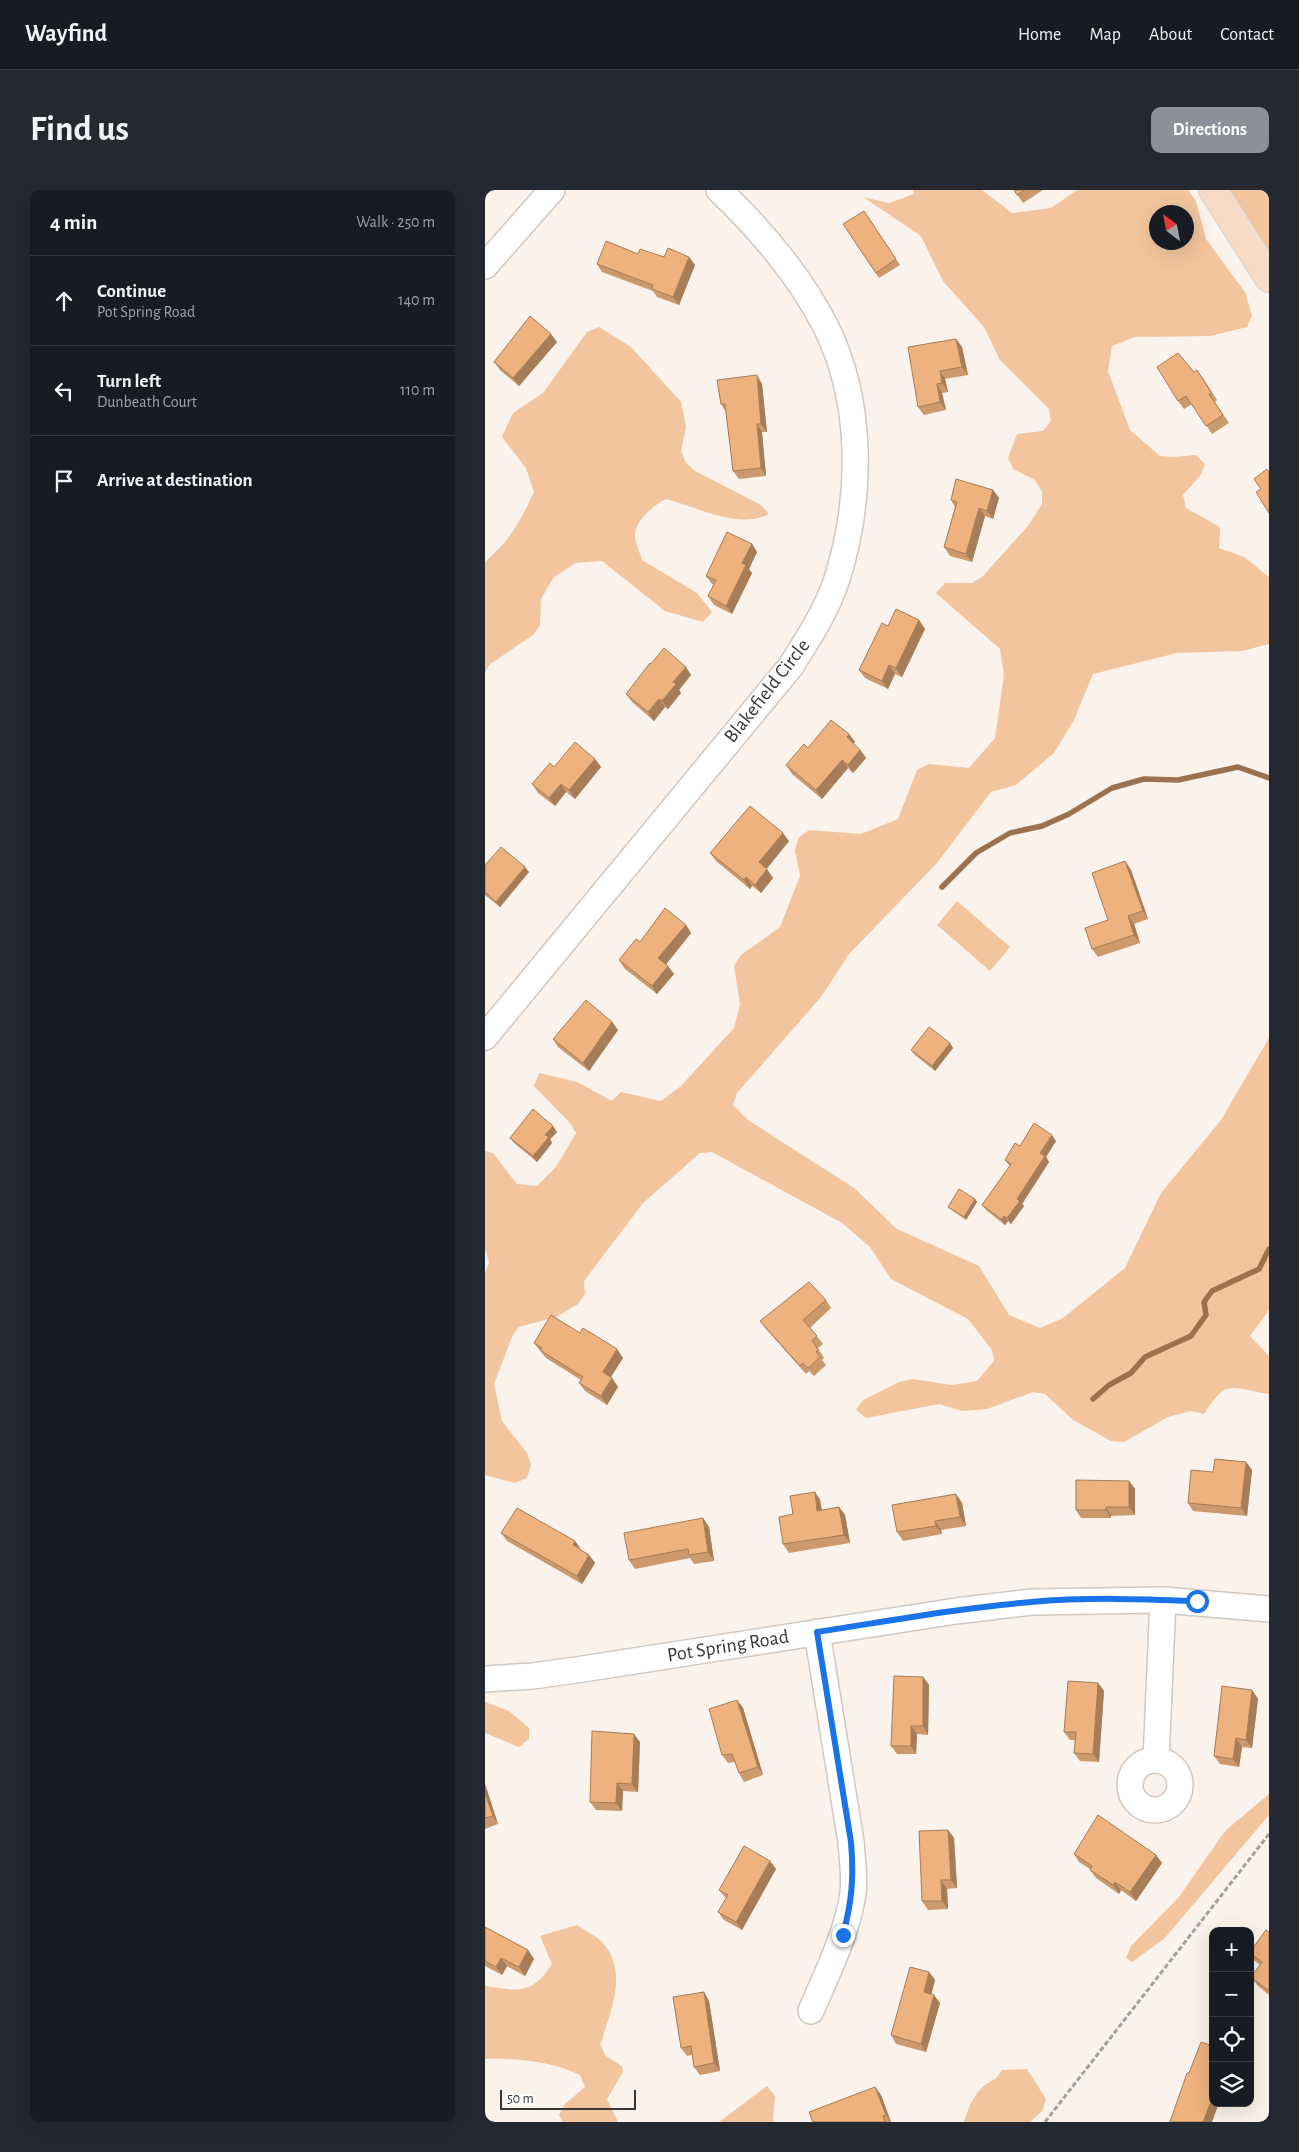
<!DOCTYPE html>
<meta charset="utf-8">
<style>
:root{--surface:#171b24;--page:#242831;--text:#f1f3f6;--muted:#9ea1a6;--line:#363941;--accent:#8c9099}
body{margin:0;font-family:"Alegreya Sans",sans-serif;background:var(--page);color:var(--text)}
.controls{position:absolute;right:15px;bottom:15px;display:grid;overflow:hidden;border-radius:10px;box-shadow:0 5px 20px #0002}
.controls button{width:45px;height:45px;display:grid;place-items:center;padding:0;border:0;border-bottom:1px solid var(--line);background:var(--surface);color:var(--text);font:25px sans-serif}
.compass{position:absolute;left:664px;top:15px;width:45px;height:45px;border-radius:50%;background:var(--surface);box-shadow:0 5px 20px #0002;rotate:328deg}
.scale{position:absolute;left:15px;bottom:12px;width:136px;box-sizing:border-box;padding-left:5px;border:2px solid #393633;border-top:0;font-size:14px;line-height:18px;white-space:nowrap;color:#393633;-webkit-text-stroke:4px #fff;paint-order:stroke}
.stop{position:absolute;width:15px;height:15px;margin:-11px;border:4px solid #1a73e8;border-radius:50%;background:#fff}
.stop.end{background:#1a73e8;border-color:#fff;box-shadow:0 1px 5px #0008}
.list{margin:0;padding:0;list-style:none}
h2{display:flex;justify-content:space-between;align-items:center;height:65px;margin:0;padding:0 20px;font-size:21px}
h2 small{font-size:16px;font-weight:400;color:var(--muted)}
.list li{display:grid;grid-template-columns:32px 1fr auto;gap:15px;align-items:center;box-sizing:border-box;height:90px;padding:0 20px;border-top:1px solid var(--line)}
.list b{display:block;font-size:19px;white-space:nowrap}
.list p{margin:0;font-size:16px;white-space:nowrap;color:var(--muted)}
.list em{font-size:16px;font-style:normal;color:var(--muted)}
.icon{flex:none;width:28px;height:28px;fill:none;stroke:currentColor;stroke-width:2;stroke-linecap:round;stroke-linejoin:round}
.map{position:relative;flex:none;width:784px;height:1932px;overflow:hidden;border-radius:10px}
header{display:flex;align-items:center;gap:30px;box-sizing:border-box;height:70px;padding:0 25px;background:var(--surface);border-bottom:1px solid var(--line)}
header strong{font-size:24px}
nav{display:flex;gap:28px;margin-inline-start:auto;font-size:18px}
.intro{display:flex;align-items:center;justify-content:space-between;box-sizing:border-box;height:120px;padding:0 30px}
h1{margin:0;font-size:35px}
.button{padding:12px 22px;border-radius:10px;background:var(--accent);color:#fff;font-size:18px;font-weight:700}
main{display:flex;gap:30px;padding:0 30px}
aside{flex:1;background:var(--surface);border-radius:10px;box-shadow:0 5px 20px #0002}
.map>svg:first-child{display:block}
.green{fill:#f2c59e;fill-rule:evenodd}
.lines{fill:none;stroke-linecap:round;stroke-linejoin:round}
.stream{stroke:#9b724d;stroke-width:5.5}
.minor-casing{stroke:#d0c8c1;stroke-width:28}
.major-casing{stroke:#d3d3d2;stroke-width:30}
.path{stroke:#a6a09b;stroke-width:3;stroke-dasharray:5 2.5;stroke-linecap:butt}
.minor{stroke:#fff;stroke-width:25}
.major{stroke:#f6dcc6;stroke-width:28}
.wall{fill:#cc996c}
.shaded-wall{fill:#a67d58}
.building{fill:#edb27e;stroke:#a67d58}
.route{stroke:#1a73e8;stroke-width:6}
.labels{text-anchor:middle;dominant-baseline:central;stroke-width:4;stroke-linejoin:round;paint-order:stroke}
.street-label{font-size:20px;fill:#393633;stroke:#fff}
</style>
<header>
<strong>Wayfind</strong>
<nav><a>Home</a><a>Map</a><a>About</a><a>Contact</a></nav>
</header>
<div class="intro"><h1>Find us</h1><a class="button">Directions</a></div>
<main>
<aside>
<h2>4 min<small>Walk · 250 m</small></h2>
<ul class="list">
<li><svg class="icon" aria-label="ahead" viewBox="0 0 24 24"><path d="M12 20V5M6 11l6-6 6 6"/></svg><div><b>Continue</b><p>Pot Spring Road</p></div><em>140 m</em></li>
<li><svg class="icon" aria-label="left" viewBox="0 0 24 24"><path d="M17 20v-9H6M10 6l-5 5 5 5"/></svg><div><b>Turn left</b><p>Dunbeath Court</p></div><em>110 m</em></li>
<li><svg class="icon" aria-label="arrive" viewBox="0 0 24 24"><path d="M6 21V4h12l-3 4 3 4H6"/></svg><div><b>Arrive at destination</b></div></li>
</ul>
</aside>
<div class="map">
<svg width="784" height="1932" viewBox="0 0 784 1932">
<rect width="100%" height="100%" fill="#fbf2eb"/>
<path class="green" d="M428 0H497L527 23 566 18 592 0H703L711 11 721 49 760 102 767 125 762 137 725 146 650 147 627 156 623 181 645 240 675 266 688 267 711 265 720 274 715 286 698 305 701 318 735 337 734 358 759 367 784 387V454L757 461 692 463 608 484 589 530 569 563 531 595 506 602 452 673 364 764 336 807 252 903 248 915 263 930 369 998 412 1039 494 1076 524 1125 555 1138 578 1128 640 1078 676 1003 736 930 784 848V1120L765 1146 784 1166V1204C745 1198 742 1188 719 1224L706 1221 683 1227 639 1252 626 1251 588 1230 560 1204 548 1202 502 1219 477 1221 454 1214 381 1228 371 1220 378 1210 414 1192 427 1189 467 1195 492 1191 509 1171 507 1160 483 1129 406 1089 385 1057 357 1033 227 962 215 963 158 1013 99 1091 100 1104 93 1114 71 1127 34 1137 27 1147 9 1194 17 1231 42 1263 46 1275 42 1288 30 1293 0 1285V1083L4 1073 0 1057V961L8 963 32 994 52 996 71 977 91 943 85 933 49 896 54 883 92 892 127 911 136 902 176 911 196 896 249 838 255 814 249 776 256 765 295 737 315 686 310 661 313 648 324 640 376 644 413 629 432 580 444 574 484 578 510 548 519 485 515 459 451 403 460 393H487L498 386 543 336 557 314V301L550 290 528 279 523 268 532 244 558 241 566 231 564 219 515 170 499 137 458 91 436 46 378 7 404 13 429 4ZM672 22H702V52H672Z
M743 0H784V65Z
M114 137 146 157 196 212 201 237 196 261 201 273 210 281 276 315 284 324C254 340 212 317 181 309 169 315 149 331 150 347 151 355 155 363 157 370L212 403 227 422 218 432 180 421 117 371 91 373 69 387 56 409 55 435 48 445 4 475 0 483V372C25 350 35 332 49 302L41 278 17 247 28 223 58 203 102 142Z
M472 711 525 757 505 781 452 735Z
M0 1512 24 1521 44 1538V1549L34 1557 0 1543Z
M784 1604V1625L679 1749 647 1772 641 1768 646 1756 694 1707 740 1641Z
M92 1735C100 1741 112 1746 118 1753 144 1783 125 1823 115 1855L121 1866 137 1876 138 1882 122 1909 133 1932H78L74 1925 80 1914 100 1897 95 1885C65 1871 33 1868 0 1869V1796C33 1801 47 1805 67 1774L55 1746Z
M542 1879 561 1909 557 1921 545 1932H479C483 1919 488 1905 499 1896 509 1888 509 1893 517 1880Z
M282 1896 290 1906 288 1932H234Z"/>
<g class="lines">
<path class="stream" d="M457 697 491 663 525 643 557 636 584 624 627 598 659 589 693 590 753 577 784 588
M608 1209 624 1195 646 1183 660 1167 706 1146 721 1125 719 1112 727 1101 774 1079 784 1059"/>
<g class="minor-casing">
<path id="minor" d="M0 76 67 0
M0 847 306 476C323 449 342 420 352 389 377 309 379 214 341 137 314 84 276 40 234 0
M0 1489 48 1486 98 1479 471 1421 547 1412 678 1410 784 1419
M671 1570 678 1410
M645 1595a25 25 0 1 1 50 0a25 25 0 1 1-50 0Z
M326 1821C342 1783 362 1744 368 1703 370 1686 367 1669 366 1652L332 1442"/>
</g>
<g class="major-casing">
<path id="major" d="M728 0 784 88"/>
</g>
<path class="path" d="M560 1932 784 1644"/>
<use href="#minor" class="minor"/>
<use href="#major" class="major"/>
</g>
<path class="wall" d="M529 0H558L538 13Z
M379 21 415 75 394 88 358 34Z
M153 64 179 67H204L210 75 194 115 172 107 168 101 117 82 112 74Z
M471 149 477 157 483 185 460 189 463 202 457 203 461 220 439 225 433 217Z
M72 152 34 196 15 180 9 172Z
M709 182 718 188 732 210 730 212 744 233 727 244 707 214 699 219 693 211Z
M277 194 282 242H277L281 286 254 289 248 281 241 222 236 214Z
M508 300 514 308 508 329 500 326 487 372 465 366 459 357 470 317 466 310Z
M267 354 272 362 264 379 267 383 247 424 229 415 223 406 229 395 227 394 221 386Z
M434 430 440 439 417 487 410 484 403 499 380 488 374 480 403 436Z
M206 485 194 500 196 503 183 519 180 517 169 531 147 512 141 504Z
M364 544 370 552 368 554 375 560 381 568 368 583 363 578 337 609 307 584 301 575 323 558Z
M110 569 116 577 90 609 81 602 70 616 53 603 47 594 69 577Z
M304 651 281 679 288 688 276 703 267 696 265 699 231 671 225 663Z
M640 671 646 680 663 729 649 734 655 753 613 767 607 759 623 730Z
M0 675 44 682 15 717 0 705Z
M201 735 206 743 181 774 189 784 172 804 140 779 134 770 155 752Z
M127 832 133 840 104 881 73 857 68 849Z
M468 858 450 881 430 865 426 860Z
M72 942 65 949 67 953 52 972 29 953 25 948Z
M571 951 561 967 564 972 537 1014 539 1016 526 1034 523 1031 520 1035 501 1020 497 1015 525 976 520 970 535 956Z
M490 1009 492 1012 481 1030 465 1019 463 1017Z
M341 1110 346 1118 325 1138 338 1154 333 1158 339 1168 337 1170 341 1175 329 1186 324 1181 321 1184 281 1139 275 1131Z
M95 1143 138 1168 126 1187 127 1188 133 1197 122 1215 100 1201 94 1193 96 1190 61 1168 49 1153Z
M761 1272 767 1280 762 1326 708 1321 703 1313 728 1282Z
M644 1291 650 1299V1325L626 1326V1328H596L591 1320Z
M330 1302 335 1310 337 1320 354 1317 360 1325 365 1353 304 1363 298 1354 308 1324Z
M471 1304 477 1313 481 1336 456 1340 457 1344 418 1351 412 1342Z
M218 1328 224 1337 229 1371 209 1374 205 1368 150 1379 144 1370Z
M16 1343 96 1360 104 1365 110 1373 97 1394 22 1351Z
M438 1487 444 1495 443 1545 432 1544 431 1564H412L406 1556Z
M613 1493 619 1501 614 1572 595 1571 589 1563 590 1550H585L579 1542Z
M767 1500 773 1509 767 1558 757 1557 754 1577 735 1574 729 1566Z
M252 1510 258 1518 278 1585 259 1592 254 1583 250 1572 243 1573 237 1565Z
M155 1552 153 1602 138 1601 137 1621 111 1620 105 1612Z
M0 1594 13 1634 0 1639Z
M463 1640 469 1648 472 1698 462 1699 463 1719 443 1720 437 1711Z
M589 1664 671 1665 677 1673 651 1711 636 1700 634 1704 611 1688 605 1680V1679L594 1672Z
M285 1671 291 1679 257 1740 239 1730 233 1722 241 1708 234 1700Z
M0 1737 43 1760 49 1769 40 1786 22 1776 17 1785 0 1776Z
M784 1742V1805L772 1795 766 1787 775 1775 770 1771 765 1764V1762Z
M444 1782 450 1790 446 1804 455 1813 441 1862 411 1854 406 1845Z
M219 1802 224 1811 235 1881 215 1885 209 1877 207 1865 202 1866 196 1858Z
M390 1897 396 1905 406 1932H328Z"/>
<path class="shaded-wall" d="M204 67 210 75 194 115 188 107Z
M66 144 72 152 34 196 28 188Z
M471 149 477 157 483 185 477 177Z
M455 181 460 189 463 202 457 193Z
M272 185 277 194 282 242 276 234Z
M452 194 457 203 461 220 455 212Z
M272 234 277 242 281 286 276 278Z
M508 300 514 308 508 329 502 321Z
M494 318 500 326 487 372 481 364Z
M267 354 272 362 264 379 267 383 247 424 241 416 257 373Z
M434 430 440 439 417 487 411 478Z
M404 475 410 484 403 499 397 491Z
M201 477 206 485 194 500 196 503 183 519 177 511 188 492Z
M174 509 180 517 169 531 163 522Z
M364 544 370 552 367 555 362 547Z
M375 560 381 568 368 583 363 575Z
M110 569 116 577 90 609 84 600Z
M357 570 363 578 337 609 331 600Z
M76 594 81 602 70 616 64 608Z
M298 643 304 651 280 681 274 672Z
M640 671 646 680 663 729 658 721Z
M40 677 44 682 15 717 11 712Z
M282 679 288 688 276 703 270 695Z
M261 687 267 696 265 699 259 690Z
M643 726 649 734 655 753 649 745Z
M201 735 206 743 179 777 173 768Z
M183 776 189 784 172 804 167 796Z
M127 832 133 840 104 881 98 873Z
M465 853 468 858 450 881 447 876Z
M68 936 72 942 65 949 67 953 52 972 48 966 60 945Z
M567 945 571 951 561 967 564 972 537 1014 539 1016 526 1034 522 1028 555 963Z
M490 1009 492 1012 481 1030 479 1027Z
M519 1026 523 1031 520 1035 516 1029Z
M132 1159 138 1168 123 1191 118 1182Z
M127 1188 133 1197 122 1215 116 1206Z
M761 1272 767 1280 762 1326 756 1318Z
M644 1291 650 1299V1325L644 1317Z
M330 1302 335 1310 338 1329 332 1321Z
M471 1304 477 1313 481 1336 475 1327Z
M354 1317 360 1325 365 1353 359 1345Z
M621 1317 626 1326V1328L621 1320Z
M218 1328 224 1337 229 1371 223 1362Z
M450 1331 456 1340 457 1344 451 1336Z
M90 1351 96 1359 88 1355Z
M104 1365 110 1373 97 1394 92 1386Z
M438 1487 444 1495 443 1545 438 1536Z
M613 1493 619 1501 614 1572 608 1564Z
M767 1500 773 1509 767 1558 761 1550Z
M252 1510 258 1518 278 1585 273 1577Z
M426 1536 432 1544 431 1564 426 1556Z
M149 1544 155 1552 153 1602 147 1594Z
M751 1548 757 1557 754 1577 748 1569Z
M132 1593 138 1601 137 1621 131 1613Z
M0 1594 13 1634 8 1626 0 1603Z
M463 1640 469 1648 472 1698 466 1690Z
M671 1665 677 1673 651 1711 645 1702Z
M285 1671 291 1679 257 1740 251 1732Z
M456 1690 462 1699 463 1719 457 1711Z
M630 1692 636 1700 634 1704 628 1695Z
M43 1760 49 1769 40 1786 34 1777Z
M16 1768 22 1776 17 1785 11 1777Z
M444 1782 450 1790 445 1810 439 1802Z
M219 1802 224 1811 235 1881 229 1873Z
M449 1805 455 1813 441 1862 436 1854Z
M390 1897 396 1905 406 1932 401 1925Z
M728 1906V1913H734L727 1932H718Z"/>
<path class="building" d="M529 0H540L532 5Z
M379 21 411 69 391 83 358 34Z
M121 51 153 64 155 59 179 67 183 58 204 67 188 107 167 99 168 95 112 74Z
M45 126 66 144 28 188 9 172Z
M471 149 477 177 455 181 457 193 452 194 455 212 433 217 423 157Z
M693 163 709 182 712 180 726 202 724 204 738 225 721 236 701 206 693 211 672 177Z
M272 185 276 234H272L276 278 248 281 240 214H236L232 190Z
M782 279 784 283V323L771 302 776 299 769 289Z
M471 289 508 300 502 321 494 318 481 364 459 357 472 312 466 310Z
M242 342 267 354 257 373 261 375 241 416 223 406 231 390 221 386Z
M411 419 434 430 411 478 404 475 397 491 374 480 397 433 403 436Z
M179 458 201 477 188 492 191 494 177 511 174 509 163 522 141 504 165 473 166 474Z
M346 530 364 544 362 547 375 560 363 575 357 570 331 600 301 575 319 554 323 558Z
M90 552 110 569 84 600 76 594 64 608 47 594 65 573 69 577Z
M265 616 298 643 274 672 282 679 270 695 261 687 259 690 225 663Z
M16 657 40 677 11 712 0 702V675Z
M640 671 658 721 643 726 649 745 607 759 600 738 623 730 607 683Z
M180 718 201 735 173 768 183 776 167 796 134 770 151 749 155 752Z
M101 810 127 832 98 873 68 849Z
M444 837 465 853 447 876 426 860Z
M48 919 68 936 60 945 64 947 48 966 25 948Z
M549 933 567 945 555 963 560 966 532 1009 535 1011 522 1028 519 1026 516 1029 497 1015 526 974 520 970 530 953 535 956Z
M474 999 490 1009 479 1027 463 1017Z
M324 1092 341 1110 318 1130 332 1146 327 1150 333 1160 331 1162 335 1167 323 1178 318 1173 315 1176 275 1131Z
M66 1125 95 1143 98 1138 132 1159 118 1182 127 1188 116 1206 94 1193 98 1187 55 1160 57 1158 49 1153Z
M730 1269 761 1272 756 1318 703 1313 706 1280 728 1282Z
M591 1290 644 1291V1317H621V1320H591Z
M330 1302 332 1321 354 1317 359 1345 298 1354 294 1327 308 1324 305 1306Z
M471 1304 475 1327 450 1331 451 1336 412 1342 407 1315Z
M32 1318 90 1351 88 1355 104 1365 92 1386 16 1343Z
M218 1328 223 1362 204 1365 203 1359 144 1370 139 1343Z
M409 1486 438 1487V1536H426V1556H406Z
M583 1491 613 1493 608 1564 589 1563 591 1542H579Z
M737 1496 767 1500 761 1550 751 1548 748 1569 729 1566Z
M252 1510 273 1577 254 1583 247 1564 237 1565 224 1519Z
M107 1541 149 1544 147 1594 132 1593 131 1613 105 1612Z
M0 1603 8 1626 0 1628Z
M613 1625 671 1665 645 1702 630 1692 628 1695 605 1680 607 1676 589 1664Z
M463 1640 466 1690H456L457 1711H437L434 1641Z
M259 1656 285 1671 251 1732 233 1722 243 1705 234 1700Z
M0 1737 43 1760 34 1777 16 1768 11 1777 0 1771Z
M781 1740 784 1742V1801L766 1787 777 1772 765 1763V1762Z
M425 1777 444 1782 439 1802 449 1805 436 1854 406 1845Z
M219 1802 229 1873 209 1877 206 1856 196 1858 188 1807Z
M716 1852 728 1856V1906L718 1932H685L702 1883H704Z
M390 1897 401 1925 398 1926 400 1932H328L324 1922Z"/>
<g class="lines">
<path class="route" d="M358 1745C367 1711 369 1687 366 1652L332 1442C403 1431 474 1418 546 1412 601 1407 657 1409 712 1411"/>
</g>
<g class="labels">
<g class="street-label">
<text transform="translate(282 501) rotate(-52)">Blakefield Circle</text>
<text transform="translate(243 1456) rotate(-9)">Pot Spring Road</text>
</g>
</g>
</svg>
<div class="controls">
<button>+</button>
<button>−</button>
<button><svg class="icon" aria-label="locate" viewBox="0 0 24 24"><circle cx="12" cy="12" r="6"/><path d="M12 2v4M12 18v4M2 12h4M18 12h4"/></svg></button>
<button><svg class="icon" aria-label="layers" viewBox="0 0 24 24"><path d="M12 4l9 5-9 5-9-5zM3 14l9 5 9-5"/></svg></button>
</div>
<svg class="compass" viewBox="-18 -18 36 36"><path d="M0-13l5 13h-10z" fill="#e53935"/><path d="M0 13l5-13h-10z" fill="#9ea1a6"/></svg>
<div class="scale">50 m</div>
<div class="stop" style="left:712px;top:1411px"></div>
<div class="stop end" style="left:358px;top:1745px"></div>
</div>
</main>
